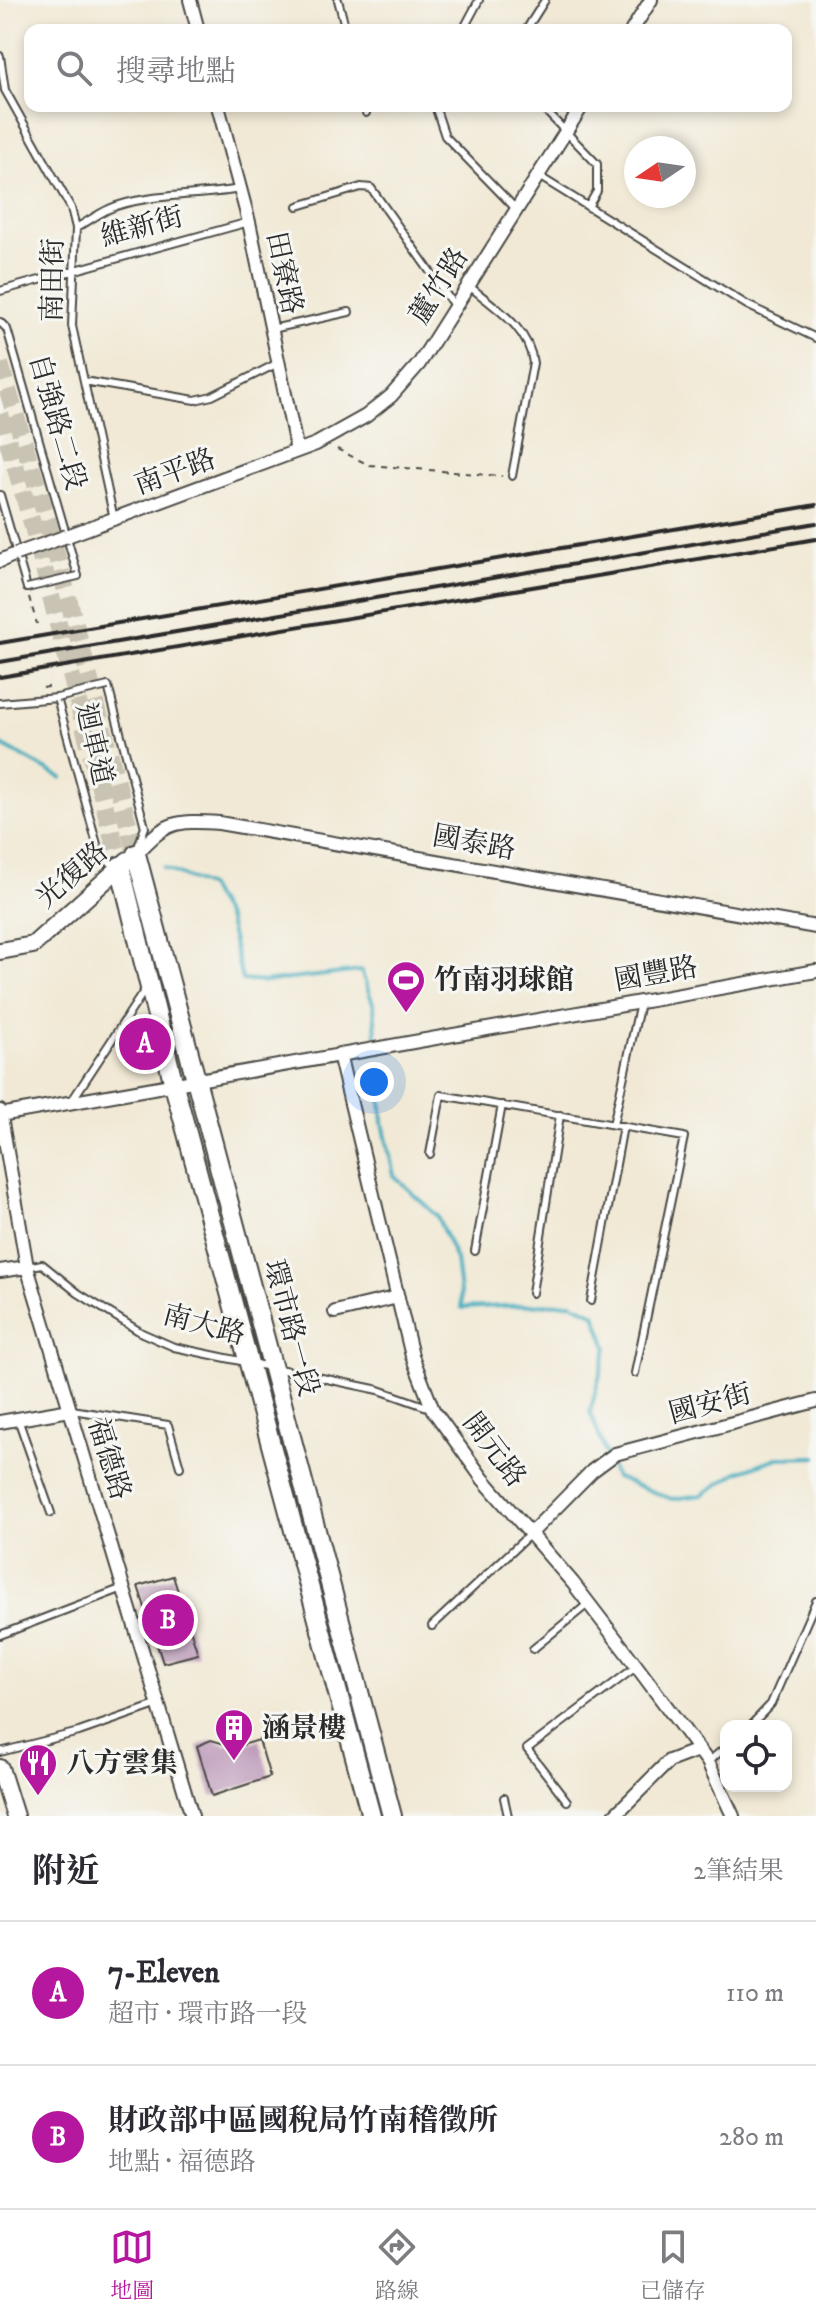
<!DOCTYPE html>
<html lang="zh-TW">
<meta charset="utf-8">
<style>
:root{--surface:#fff;--page:#f2f2f3;--text:#2b2b33;--muted:#7c7c81;--line:#e1e1e2;--accent:#b5179e}
body{margin:0;font-family:"IM FELL DW Pica","Noto Serif TC",serif;background:var(--page);color:var(--text)}
.controls{position:absolute;right:24px;bottom:24px;display:grid;overflow:hidden;border-radius:16px;box-shadow:0 4px 12px #0003}
.controls button{width:72px;height:72px;display:grid;place-items:center;padding:0;border:0;border-bottom:2px solid var(--line);background:var(--surface);color:var(--text);font:40px sans-serif}
.compass{position:absolute;left:624px;top:136px;width:72px;height:72px;border-radius:50%;background:var(--surface);box-shadow:0 4px 12px #0003;rotate:257deg}
.you{position:absolute;left:374px;top:1082px;width:28px;height:28px;margin:-20px;border:6px solid #fff;border-radius:50%;background:#1a73e8;box-shadow:0 0 0 12px #1a73e833}
.badge{display:grid;place-items:center;width:52px;height:52px;border-radius:50%;background:var(--accent);color:#fff;font-size:26px;font-weight:700}
.pin{position:absolute;translate:-50% -50%;border:4px solid #fff;box-shadow:0 2px 8px #0006}
.list{margin:0;padding:0;list-style:none}
h2{display:flex;justify-content:space-between;align-items:center;height:104px;margin:0;padding:0 32px;font-size:34px}
h2 small{font-size:26px;font-weight:400;color:var(--muted)}
.list li{display:grid;grid-template-columns:52px 1fr auto;gap:24px;align-items:center;box-sizing:border-box;height:144px;padding:0 32px;border-top:2px solid var(--line)}
.list b{display:block;font-size:30px;white-space:nowrap}
.list p{margin:0;font-size:26px;white-space:nowrap;color:var(--muted)}
.list em{font-size:26px;font-style:normal;color:var(--muted)}
.icon{flex:none;width:44px;height:44px;fill:none;stroke:currentColor;stroke-width:2;stroke-linecap:round;stroke-linejoin:round}
.map{position:relative;flex:none;width:816px;height:1816px;overflow:hidden}
.search{position:absolute;background:var(--surface);box-shadow:0 4px 12px #0003;left:24px;right:24px;top:24px;height:88px;display:flex;align-items:center;gap:20px;box-sizing:border-box;padding:0 28px;border-radius:16px;color:var(--muted);font-size:30px}
.sheet{height:392px;background:var(--surface)}
nav{display:flex;justify-content:space-around;align-items:center;box-sizing:border-box;height:112px;border-top:2px solid var(--line);background:var(--surface);font-size:22px;color:var(--muted)}
nav a{display:grid;justify-items:center;gap:4px}
nav .on{color:var(--accent)}
.map>svg:first-child{display:block}
.lines{fill:none;stroke-linecap:round;stroke-linejoin:round}
.stream{stroke:#3eabbd;stroke-width:4}
.building{fill:#be9bbb}
.secondary-tunnel{stroke:#c9c3b3;stroke-width:18;stroke-dasharray:18 9;stroke-linecap:butt}
.service-casing{stroke:#494844;stroke-width:10}
.minor-casing{stroke:#494844;stroke-width:16}
.tertiary-casing{stroke:#494844;stroke-width:20}
.secondary-casing{stroke:#494844;stroke-width:22}
.path{stroke:#494844;stroke-width:2;stroke-dasharray:6 6;stroke-linecap:butt}
.service{stroke:#fff;stroke-width:6}
.minor{stroke:#fff;stroke-width:12}
.tertiary{stroke:#fff;stroke-width:16}
.secondary{stroke:#fff;stroke-width:18}
.rail{stroke:#2b2b2b;stroke-width:4}
.service-bridge-casing{stroke:#494844;stroke-width:10;stroke-linecap:butt}
.minor-bridge-casing{stroke:#494844;stroke-width:16;stroke-linecap:butt}
.service-bridge{stroke:#fff;stroke-width:6}
.minor-bridge{stroke:#fff;stroke-width:12}
.labels{text-anchor:middle;dominant-baseline:central;stroke-width:6;stroke-linejoin:round;paint-order:stroke}
.street-label{font-size:28px;fill:#2b2b2b;stroke:#f6f6f2}
.poi-label{font-size:28px;font-weight:bold;fill:#2b2b2b;stroke:#f6f6f2;text-anchor:start}
</style>
<div class="map">
<svg width="816" height="1816" viewBox="0 0 816 1816">
<rect width="100%" height="100%" fill="#f6f6f2"/>
<filter id="ink" filterUnits="userSpaceOnUse"><feTurbulence type="fractalNoise" baseFrequency=".0125" numOctaves="2"/><feDisplacementMap in="SourceGraphic" scale="16" xChannelSelector="R" yChannelSelector="G"/><feConvolveMatrix kernelMatrix="1 2 1 2 8 2 1 2 1" color-interpolation-filters="sRGB"/></filter>
<filter id="wash" filterUnits="userSpaceOnUse"><feTurbulence type="fractalNoise" baseFrequency=".006" numOctaves="4" result="noise"/><feDisplacementMap in="SourceGraphic" scale="32" xChannelSelector="R" yChannelSelector="G"/><feGaussianBlur stdDeviation="1.8" result="paint"/><feColorMatrix in="noise" values="0 0 0 0 0 0 0 0 0 0 0 0 0 0 0 0 0 1.4 0 .05"/><feComposite in="paint" operator="in"/></filter>
<g filter="url(#wash)">
<rect width="100%" height="100%" fill="#f1e9d5"/>
<g class="lines">
<path class="stream" d="M0 744 62 778
M164 868 208 887 228 921 242 980 263 982 361 971 374 1006 376 1035
M378 1064 383 1122 394 1176 437 1216 456 1260 462 1308 572 1303 595 1314 607 1348 590 1412 615 1477 672 1499 702 1495 736 1473 777 1458 816 1457"/>
</g>
<g id="blocks">
<path class="building" d="M173 1576 198 1654 163 1663 138 1586Z
M211 1740 228 1745 234 1742 236 1747 259 1740 270 1777 212 1796 197 1746Z"/>
</g>
</g>
<g filter="url(#ink)">
<use href="#blocks" fill-opacity="0" stroke="#494844" stroke-width="2"/>
<g class="lines">
<path class="secondary-tunnel" d="M0 364 48 523 136 854
M0 414 34 530 120 866"/>
<g class="service-casing">
<path id="service" d="M338 0 346 30
M463 30 479 0
M526 30 545 0
M0 56 5 90 71 208 76 228 72 326 114 519
M365 106 366 113
M435 106 445 136 516 209
M541 106 597 164V191L588 207
M537 175 747 305 816 338
M298 206 361 187 371 188 455 307
M76 228C87 222 98 214 109 209 140 194 203 196 240 189
M468 285C494 307 529 327 533 363L512 476
M0 291 249 222
M0 322 7 329 78 576
M272 329 349 312
M84 381 195 400 212 396 278 363
M0 495 27 588
M108 686 145 827 138 847
M0 703 57 698 101 859 117 865
M71 1102 146 988
M613 1125 640 1003
M430 1154 441 1095 684 1137 635 1373
M475 1251 502 1105
M27 1267 42 1264 78 1293 142 1333 174 1347 379 1390 430 1408
M532 1293 560 1115
M591 1301 623 1126
M72 1410 168 1425 180 1467
M18 1419 51 1513
M432 1626 530 1534
M0 1635 123 1588
M533 1649 589 1603
M750 1726 771 1704 816 1601
M0 1752 79 1732 159 1704
M708 1762 726 1747
M504 1798 508 1816
M567 1801 527 1749 637 1666"/>
</g>
<g class="minor-casing">
<path id="minor" d="M190 0 198 30
M632 30 651 0
M218 106 249 222 297 451
M67 536 316 444 366 416 391 396 419 364 582 106
M0 561 16 554
M136 854C166 822 174 820 219 823L816 927
M339 1054 412 1356 433 1410 483 1479 573 1583 629 1656 708 1762 733 1816
M0 1111 27 1267 192 1816
M0 1115 816 971
M0 1271 27 1267
M335 1312 398 1297
M0 1422 70 1410
M530 1534 592 1471 615 1454 816 1401
M614 1816 669 1761 698 1750"/>
</g>
<g class="tertiary-casing">
<path id="tertiary" d="M0 951 33 945 128 860
M0 1768 15 1816"/>
</g>
<g class="secondary-casing">
<path id="secondary" d="M136 854 392 1816
M120 866 174 1085 371 1816"/>
</g>
<path class="path" d="M337 449 369 465 502 476
M29 597 37 624
M43 688 53 686"/>
<use href="#service" class="service"/>
<use href="#minor" class="minor"/>
<use href="#tertiary" class="tertiary"/>
<use href="#secondary" class="secondary"/>
<path class="rail" d="M0 643 816 505
M0 662 816 523
M0 677 816 539"/>
<g class="service-bridge-casing">
<path id="service-bridge" d="M27 588 78 576
M57 698 108 686"/>
</g>
<g class="minor-bridge-casing">
<path id="minor-bridge" d="M16 554 67 536"/>
</g>
<use href="#service-bridge" class="service-bridge"/>
<use href="#minor-bridge" class="minor-bridge"/>
</g>
</g>
<defs>
<g id="stadium-pin" transform="scale(2)"><path d="M0 17L-7.5 6A9.5 9.5 0 1 1 7.5 6Z" fill="#b5179e" stroke="#f6f6f2"/><path d="M0-5a6.5 5 0 1 0 0 10a6.5 5 0 1 0 0-10ZM-3.5-1.8h7v3.6h-7Z" fill="#fff"/></g>
<g id="building-pin" transform="scale(2)"><path d="M0 17L-7.5 6A9.5 9.5 0 1 1 7.5 6Z" fill="#b5179e" stroke="#f6f6f2"/><path d="M-4-6H4V6H1V3H-1V6H-4ZM-2.5-4.3h1.7v1.8h-1.7ZM.8-4.3h1.7v1.8H.8ZM-2.5-1h1.7V.8h-1.7ZM.8-1h1.7V.8H.8Z" fill="#fff"/></g>
<g id="restaurant-pin" transform="scale(2)"><path d="M0 17L-7.5 6A9.5 9.5 0 1 1 7.5 6Z" fill="#b5179e" stroke="#f6f6f2"/><path d="M-5-6h1v4h1v-4h1v4h1v-4h1v5L-1.5 .5V6h-2V.5L-5-1ZM5-6V6H3V1.5H1.5Q1.5-4 5-6Z" fill="#fff"/></g>
</defs>
<g fill-rule="evenodd">
<use href="#stadium-pin" x="406" y="980"/>
<use href="#building-pin" x="234" y="1728"/>
<use href="#restaurant-pin" x="38" y="1763"/>
</g>
<g class="labels">
<g class="street-label">
<text transform="translate(142 227) rotate(-15)">維新街</text>
<text transform="translate(284 273) rotate(78)">田寮路</text>
<text transform="translate(53 280) rotate(-89)">南田街</text>
<text transform="translate(439 286) rotate(-58)">蘆竹路</text>
<text transform="translate(57 422) rotate(74)">自強路二段</text>
<text transform="translate(175 472) rotate(-20)">南平路</text>
<text transform="translate(94 744) rotate(77)">迴車道</text>
<text transform="translate(474 843) rotate(10)">國泰路</text>
<text transform="translate(72 875) rotate(-41)">光復路</text>
<text transform="translate(656 974) rotate(-10)">國豐路</text>
<text transform="translate(204 1325) rotate(15)">南大路</text>
<text transform="translate(291 1328) rotate(75)">環市路一段</text>
<text transform="translate(710 1404) rotate(-15)">國安街</text>
<text transform="translate(494 1450) rotate(53)">開元路</text>
<text transform="translate(109 1459) rotate(73)">福德路</text>
</g>
<g class="poi-label">
<text x="434" y="980">竹南羽球館</text>
<text x="262" y="1728">涵景樓</text>
<text x="66" y="1763">八方雲集</text>
</g>
</g>
</svg>
<div class="controls">
<button><svg class="icon" aria-label="locate" viewBox="0 0 24 24"><circle cx="12" cy="12" r="6"/><path d="M12 2v4M12 18v4M2 12h4M18 12h4"/></svg></button>
</div>
<svg class="compass" viewBox="-18 -18 36 36"><path d="M0-13l5 13h-10z" fill="#e53935"/><path d="M0 13l5-13h-10z" fill="#7c7c81"/></svg>
<div class="you"></div>
<div class="pin badge" style="left:145px;top:1044px">A</div>
<div class="pin badge" style="left:168px;top:1620px">B</div>
<div class="search"><svg class="icon" aria-label="search" viewBox="0 0 24 24"><circle cx="10" cy="10" r="6"/><path d="M15 15l6 6"/></svg>搜尋地點</div>
</div>
<section class="sheet">
<h2>附近<small>2筆結果</small></h2>
<ul class="list">
<li><span class="badge">A</span><div><b>7-Eleven</b><p>超市 · 環市路一段</p></div><em>110 m</em></li>
<li><span class="badge">B</span><div><b>財政部中區國稅局竹南稽徵所</b><p>地點 · 福德路</p></div><em>280 m</em></li>
</ul>
</section>
<nav>
<a class="on"><svg class="icon" aria-label="map" viewBox="0 0 24 24"><path d="M3 6l6-2 6 2 6-2v14l-6 2-6-2-6 2zM9 4v14M15 6v14"/></svg>地圖</a>
<a><svg class="icon" aria-label="directions" viewBox="0 0 24 24"><path d="M12 3l9 9-9 9-9-9zM9 14v-3h6M13 9l2 2-2 2"/></svg>路線</a>
<a><svg class="icon" aria-label="saved" viewBox="0 0 24 24"><path d="M7 4h10v16l-5-4-5 4z"/></svg>已儲存</a>
</nav>
